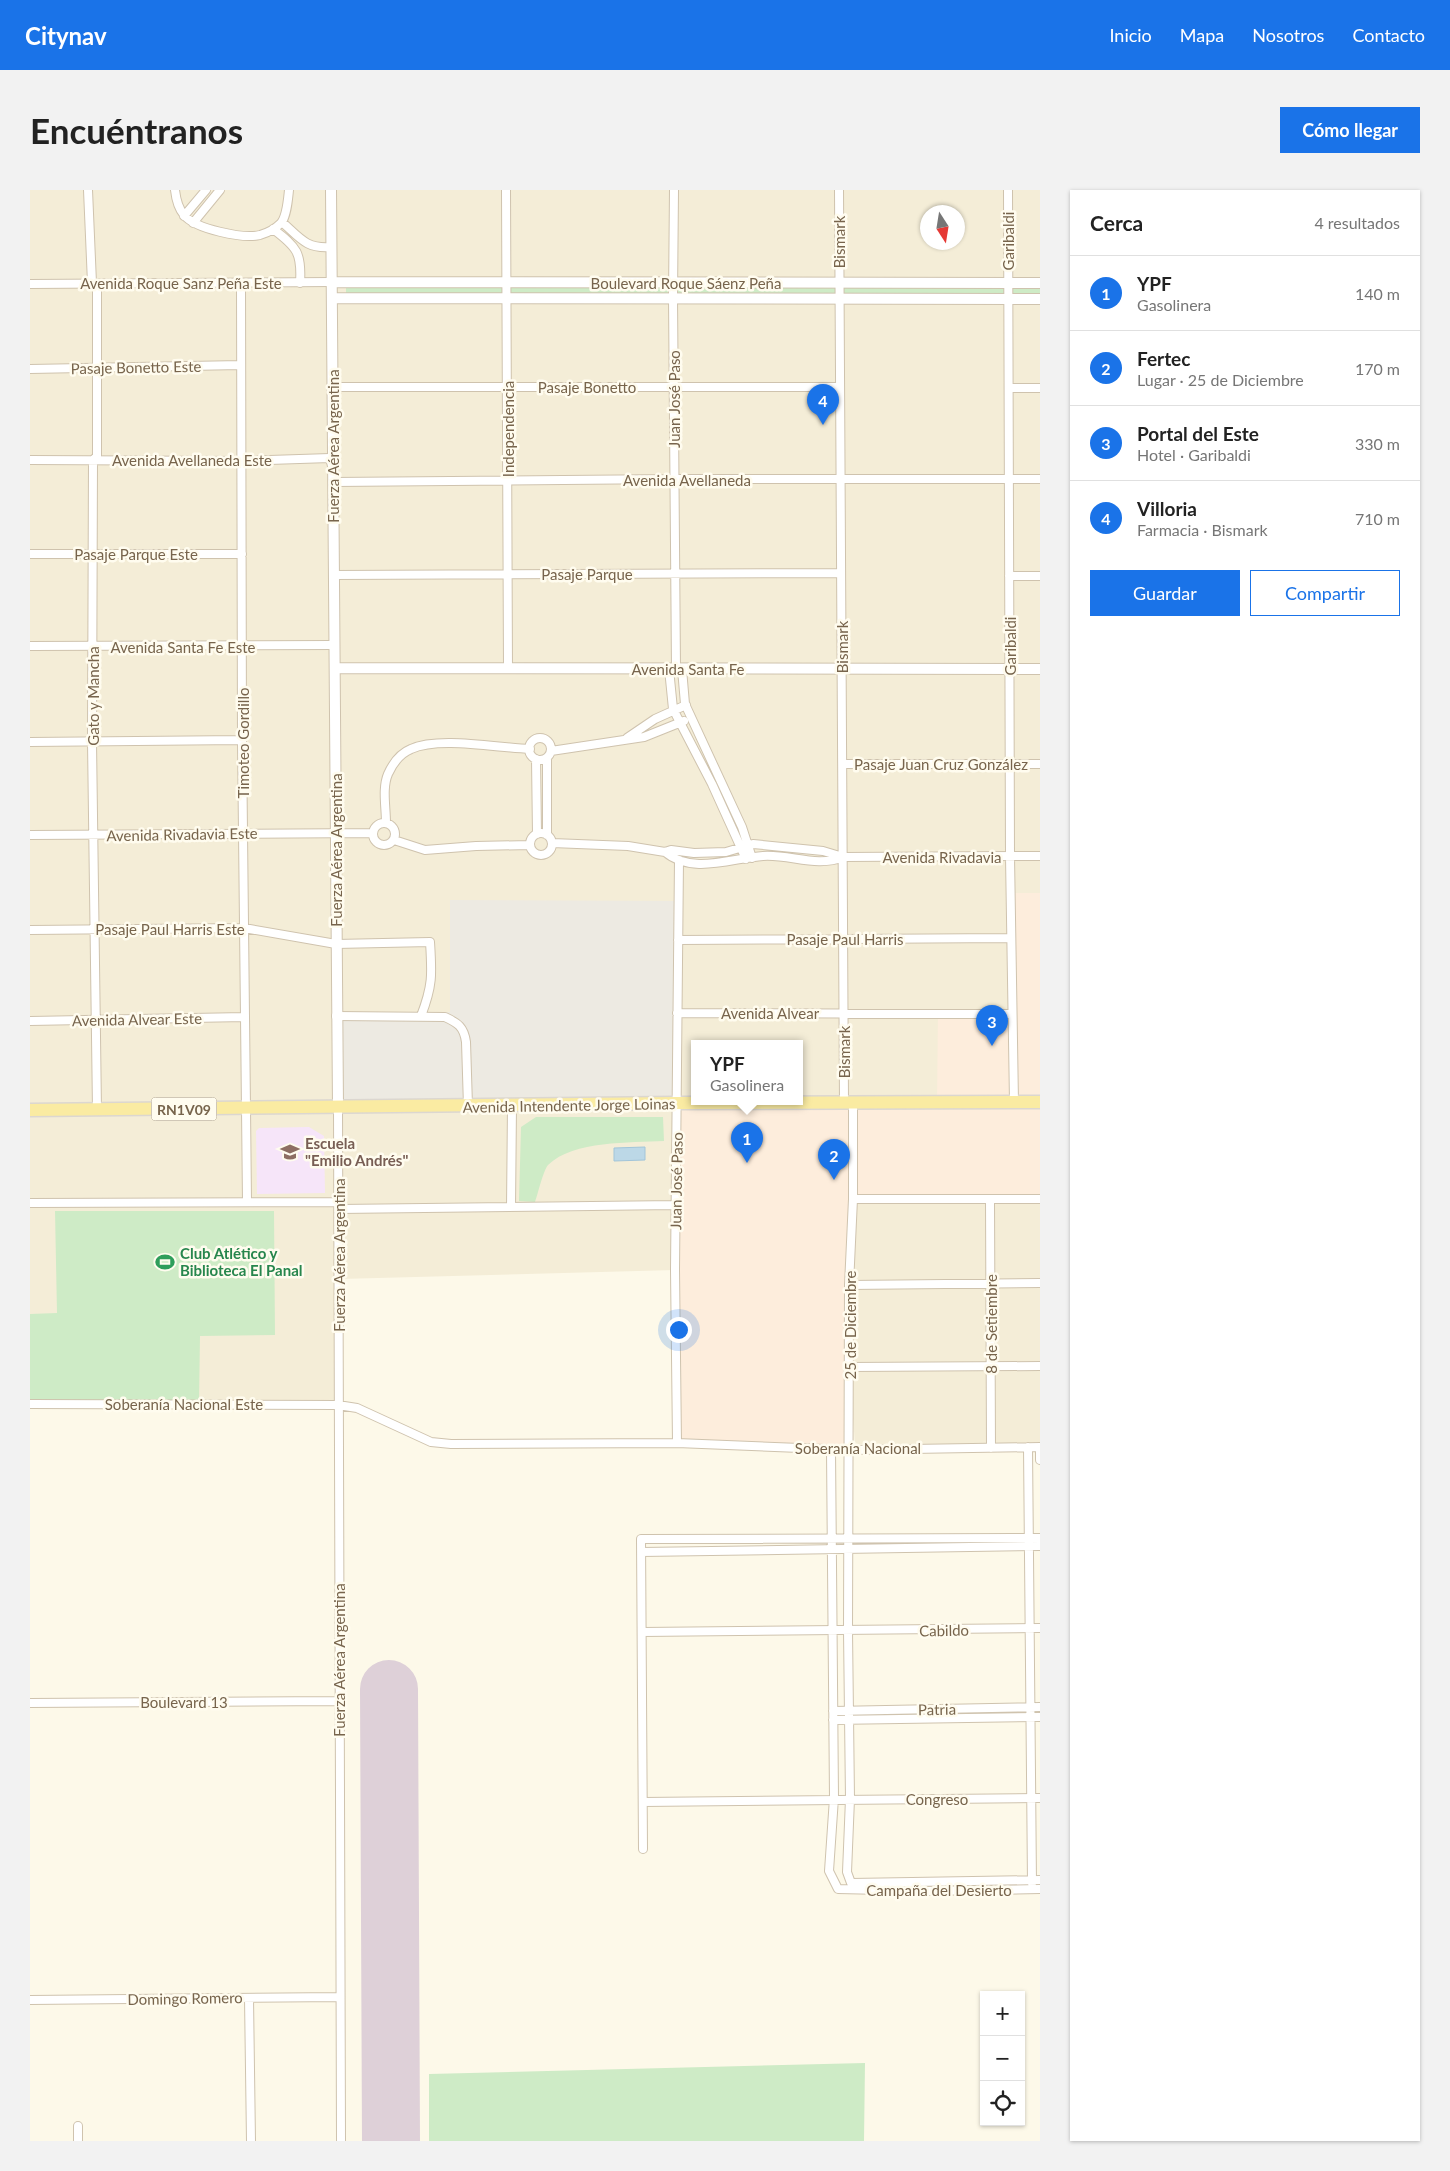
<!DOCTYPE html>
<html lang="es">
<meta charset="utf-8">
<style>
:root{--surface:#fff;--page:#f2f2f2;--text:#222;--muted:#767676;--line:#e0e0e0;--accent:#1a73e8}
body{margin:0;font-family:Lato,sans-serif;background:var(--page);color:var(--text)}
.controls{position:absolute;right:15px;bottom:15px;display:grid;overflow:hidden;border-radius:0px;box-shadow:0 1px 4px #0004}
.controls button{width:45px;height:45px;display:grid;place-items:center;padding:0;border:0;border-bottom:1px solid var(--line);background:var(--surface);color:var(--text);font:25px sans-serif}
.compass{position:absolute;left:890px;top:15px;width:45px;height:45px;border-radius:50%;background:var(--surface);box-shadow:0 1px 4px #0004;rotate:168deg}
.you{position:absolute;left:648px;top:1139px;width:18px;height:18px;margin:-12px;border:4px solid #fff;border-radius:50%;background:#1a73e8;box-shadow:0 0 0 8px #1a73e833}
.badge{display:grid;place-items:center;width:32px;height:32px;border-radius:50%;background:var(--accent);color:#fff;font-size:16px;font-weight:700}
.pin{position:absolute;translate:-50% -41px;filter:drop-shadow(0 1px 2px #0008)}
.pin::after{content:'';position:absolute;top:26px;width:18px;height:15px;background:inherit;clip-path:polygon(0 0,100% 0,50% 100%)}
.popup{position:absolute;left:661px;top:850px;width:112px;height:65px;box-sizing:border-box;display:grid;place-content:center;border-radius:0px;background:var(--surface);filter:drop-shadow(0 1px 4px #0005);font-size:16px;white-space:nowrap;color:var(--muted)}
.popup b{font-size:19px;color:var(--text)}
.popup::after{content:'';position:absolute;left:50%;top:100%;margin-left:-10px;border:10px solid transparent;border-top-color:var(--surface)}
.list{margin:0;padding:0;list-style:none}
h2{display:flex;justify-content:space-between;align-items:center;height:65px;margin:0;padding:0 20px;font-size:21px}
h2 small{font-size:16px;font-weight:400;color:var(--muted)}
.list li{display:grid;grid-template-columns:32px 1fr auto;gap:15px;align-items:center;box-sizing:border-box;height:75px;padding:0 20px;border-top:1px solid var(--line)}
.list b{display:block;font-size:19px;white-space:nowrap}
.list p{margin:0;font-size:16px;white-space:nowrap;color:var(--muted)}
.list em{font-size:16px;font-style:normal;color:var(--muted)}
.actions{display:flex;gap:10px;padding:15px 20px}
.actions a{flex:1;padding:11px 0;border:1px solid var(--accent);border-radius:0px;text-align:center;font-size:18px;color:var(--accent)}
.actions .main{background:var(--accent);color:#fff}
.icon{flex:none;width:28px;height:28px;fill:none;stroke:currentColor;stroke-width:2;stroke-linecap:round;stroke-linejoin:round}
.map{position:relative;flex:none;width:1010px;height:1951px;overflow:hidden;border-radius:0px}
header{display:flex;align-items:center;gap:30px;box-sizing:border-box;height:70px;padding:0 25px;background:var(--accent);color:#fff}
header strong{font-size:24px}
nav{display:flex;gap:28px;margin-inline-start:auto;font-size:18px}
.intro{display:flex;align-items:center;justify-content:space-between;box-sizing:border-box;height:120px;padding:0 30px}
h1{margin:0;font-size:35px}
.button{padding:12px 22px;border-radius:0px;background:var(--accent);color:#fff;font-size:18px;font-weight:700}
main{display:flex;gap:30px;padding:0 30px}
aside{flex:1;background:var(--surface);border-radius:0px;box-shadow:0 1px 4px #0004}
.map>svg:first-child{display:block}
.residential{fill:#f4edd7;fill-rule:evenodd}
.commercial{fill:#fdeddc}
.industrial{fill:#edeae2}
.education{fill:#f6e5f9}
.green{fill:#ceebc6}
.water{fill:#bcd8e7;stroke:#a2c5d9}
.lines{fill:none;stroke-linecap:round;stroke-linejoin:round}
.runway{stroke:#ded0d8;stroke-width:58}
.minor-casing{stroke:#cfc3ae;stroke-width:10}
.tertiary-casing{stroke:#cfc3ae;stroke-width:12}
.primary-casing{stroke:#dcd7d0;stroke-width:15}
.minor{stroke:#fff;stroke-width:8}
.tertiary{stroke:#fff;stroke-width:10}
.primary{stroke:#faeba2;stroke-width:12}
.labels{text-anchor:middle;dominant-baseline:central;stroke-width:5;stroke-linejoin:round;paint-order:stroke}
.shield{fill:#fffcef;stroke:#a0927d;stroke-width:1}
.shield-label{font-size:14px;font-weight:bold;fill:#77644c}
.street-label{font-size:15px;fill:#77644c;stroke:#fffcef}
.education-label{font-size:15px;font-weight:bold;fill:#785e54;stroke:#fffcef;text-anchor:start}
.leisure-label{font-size:15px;font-weight:bold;fill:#27864d;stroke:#fffcef;text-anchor:start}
</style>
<header>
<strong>Citynav</strong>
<nav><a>Inicio</a><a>Mapa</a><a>Nosotros</a><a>Contacto</a></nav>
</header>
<div class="intro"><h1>Encuéntranos</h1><a class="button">Cómo llegar</a></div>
<main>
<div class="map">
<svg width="1010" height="1951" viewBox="0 0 1010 1951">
<rect width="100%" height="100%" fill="#fdf9e9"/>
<path class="residential" d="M0 0H1010V703H981L982 824 907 913 645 1080 310 1089 308 1215 0 1214ZM898 22H928V52H898ZM664 854H770V912H664Z
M823 1009H1010V1254H825L819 1177Z"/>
<path class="commercial" d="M981 703H1010V1009H823L820 1260 647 1253V913H907L908 823H982Z"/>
<path class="industrial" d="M420 710 649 711 647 913 308 917 306 826H391L420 822Z"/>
<path class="education" d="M279 937 294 946 295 1003 227 1004 226 941 229 938Z"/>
<path class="green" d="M1010 96V103L316 104V98Z
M506 927H633L634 951C600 953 544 950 518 975 513 981 508 1004 505 1012L489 1011 491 937Z
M25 1021H244L245 1145 170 1146 169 1214H0V1124L27 1123Z
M835 1873 834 1951H399V1884Z"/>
<path class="water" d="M615 957V970L584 971V958Z"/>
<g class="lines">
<path class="runway" d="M359 1499 361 1951"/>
<g class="minor-casing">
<path id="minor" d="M58 0 62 93
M145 0C146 9 148 18 154 25 165 39 213 49 230 45 237 43 246 38 251 33 257 26 258 9 259 0
M476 0 478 478
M644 0 643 107 646 479
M809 0 814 913
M978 0 980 667 984 912
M154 26 176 0
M252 32C270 48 276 59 301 57
M163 33 190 0
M243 39C267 57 272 63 270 93
M0 94 302 92
M67 94V266L63 270 62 552 67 920
M211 94 212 550 217 1011
M0 179 211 175
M303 197H810
M979 198H1010
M0 270 212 271 300 268 302 276
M303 288 304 292 644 289H1010
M0 364H212
M303 385 811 383
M979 386H1010
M0 456 305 455
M639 479 643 519 682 594 716 669
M652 479 655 514 712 637 722 668
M597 548 625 529 656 515
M499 559a11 11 0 1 1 22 0a11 11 0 1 1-22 0Z
M0 552 212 550
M521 561 614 547 654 531
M517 568V645
M506 569 507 644
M813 574H1010
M343 644a11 11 0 1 1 22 0a11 11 0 1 1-22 0Z
M356 633C356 617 352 598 358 584 363 573 371 563 381 559 409 546 468 558 500 559
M500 654a11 11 0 1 1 22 0a11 11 0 1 1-22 0Z
M0 645 343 643
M364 650 395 660 446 656 500 655
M522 653 598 656 635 662 641 660 664 663 696 662 723 654 793 661 813 667
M635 662C662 685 702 668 733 666 760 664 787 678 813 667L1010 666
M0 740 214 738 306 754 400 752C402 784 403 795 391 826
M648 750 981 748
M647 823 982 824
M306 826 415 827C428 833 434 837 436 852L438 916
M0 831 215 827
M823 913V1009L819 1095 818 1441 820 1609 817 1682 821 1693 1010 1690
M308 917 311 1951
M823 1009H1010
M960 1010 961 1258
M0 1013 309 1012
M481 1017 482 916
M309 1019 646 1015
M819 1095 1010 1093
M819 1177 1010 1176
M0 1214 308 1215 327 1218 401 1252 421 1254 647 1253 820 1260 1010 1257
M647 1253 645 1080 649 670
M998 1257 1002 1693
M1010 1257V1270
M801 1260 804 1608 799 1681 808 1699 897 1701 1010 1699
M611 1362 1010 1356
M612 1442 1010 1438
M0 1513 309 1511
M803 1521 1010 1517
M803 1530 1010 1527
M613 1612 1010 1608
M613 1659 611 1349 1010 1348
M219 1808 221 1951
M0 1810 310 1807
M48 1936V1951"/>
</g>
<g class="tertiary-casing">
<path id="tertiary" d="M301 0 308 917
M302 92 1010 93
M303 108 1010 109
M306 478 1010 479"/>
</g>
<g class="primary-casing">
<path id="primary" d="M0 920 647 913 1010 912"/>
</g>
<use href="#minor" class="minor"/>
<use href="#tertiary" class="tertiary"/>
<use href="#primary" class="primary"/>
</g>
<defs>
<g id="school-bare" transform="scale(1.5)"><path d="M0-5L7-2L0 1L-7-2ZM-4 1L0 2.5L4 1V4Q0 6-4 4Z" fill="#8d6e63" stroke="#fffcef" stroke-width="2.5" paint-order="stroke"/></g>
<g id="stadium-bare" transform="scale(1.5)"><path d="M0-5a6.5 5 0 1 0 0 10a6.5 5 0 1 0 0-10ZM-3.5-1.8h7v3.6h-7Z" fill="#2e9e5b" stroke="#fffcef" stroke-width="2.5" paint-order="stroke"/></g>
</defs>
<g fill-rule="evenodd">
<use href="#school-bare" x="260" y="962"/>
<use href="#stadium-bare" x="135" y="1072"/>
</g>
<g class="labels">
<rect class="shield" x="121.5" y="907.5" width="65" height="23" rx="4"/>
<g class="shield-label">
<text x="154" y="919">RN1V09</text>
</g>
<g class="street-label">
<text transform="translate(978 51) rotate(-90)">Garibaldi</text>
<text transform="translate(809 52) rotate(-90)">Bismark</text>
<text x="151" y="93">Avenida Roque Sanz Peña Este</text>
<text x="656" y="93">Boulevard Roque Sáenz Peña</text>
<text transform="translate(106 177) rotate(-1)">Pasaje Bonetto Este</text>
<text x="557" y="197">Pasaje Bonetto</text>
<text transform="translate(644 209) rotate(-90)">Juan José Paso</text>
<text transform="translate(478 239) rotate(-90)">Independencia</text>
<text transform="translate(303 256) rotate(-90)">Fuerza Aérea Argentina</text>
<text x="162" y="270">Avenida Avellaneda Este</text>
<text x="657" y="290">Avenida Avellaneda</text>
<text x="106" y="364">Pasaje Parque Este</text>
<text x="557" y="384">Pasaje Parque</text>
<text transform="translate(980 456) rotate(-90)">Garibaldi</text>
<text x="153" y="457">Avenida Santa Fe Este</text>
<text transform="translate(812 457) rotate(-90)">Bismark</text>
<text x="658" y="479">Avenida Santa Fe</text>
<text transform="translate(63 506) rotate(-90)">Gato y Mancha</text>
<text transform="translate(213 553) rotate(-90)">Timoteo Gordillo</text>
<text x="911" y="574">Pasaje Juan Cruz González</text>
<text transform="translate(152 644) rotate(-1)">Avenida Rivadavia Este</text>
<text transform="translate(306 660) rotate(-90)">Fuerza Aérea Argentina</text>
<text x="912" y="667">Avenida Rivadavia</text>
<text x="140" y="739">Pasaje Paul Harris Este</text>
<text x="815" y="749">Pasaje Paul Harris</text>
<text x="740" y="823">Avenida Alvear</text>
<text transform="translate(107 829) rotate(-1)">Avenida Alvear Este</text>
<text transform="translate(814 862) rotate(-90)">Bismark</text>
<text transform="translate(539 915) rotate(-1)">Avenida Intendente Jorge Loinas</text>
<text transform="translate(646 991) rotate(-89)">Juan José Paso</text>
<text transform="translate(309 1065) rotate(-90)">Fuerza Aérea Argentina</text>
<text transform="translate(961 1134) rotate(-90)">8 de Setiembre</text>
<text transform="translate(820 1135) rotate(-90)">25 de Diciembre</text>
<text x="154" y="1214">Soberanía Nacional Este</text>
<text x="828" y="1258">Soberanía Nacional</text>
<text transform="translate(914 1440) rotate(-1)">Cabildo</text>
<text transform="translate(309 1470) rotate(-90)">Fuerza Aérea Argentina</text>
<text x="154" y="1512">Boulevard 13</text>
<text transform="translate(907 1519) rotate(-1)">Patria</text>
<text x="907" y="1609">Congreso</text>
<text x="909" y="1700">Campaña del Desierto</text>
<text transform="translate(155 1808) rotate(-1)">Domingo Romero</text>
</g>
<g class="education-label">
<text x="275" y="953">Escuela<tspan x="275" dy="17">"Emilio Andrés"</tspan></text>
</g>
<g class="leisure-label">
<text x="150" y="1063">Club Atlético y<tspan x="150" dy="17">Biblioteca El Panal</tspan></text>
</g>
</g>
</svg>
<div class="controls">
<button>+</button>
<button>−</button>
<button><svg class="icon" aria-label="locate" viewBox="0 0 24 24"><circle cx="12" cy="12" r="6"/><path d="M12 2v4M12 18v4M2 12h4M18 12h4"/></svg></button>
</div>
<svg class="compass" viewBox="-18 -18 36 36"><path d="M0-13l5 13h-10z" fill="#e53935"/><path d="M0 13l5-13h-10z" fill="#767676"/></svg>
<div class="you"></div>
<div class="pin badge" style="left:717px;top:973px">1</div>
<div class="popup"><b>YPF</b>Gasolinera</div>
<div class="pin badge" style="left:804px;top:990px">2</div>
<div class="pin badge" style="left:962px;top:856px">3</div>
<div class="pin badge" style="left:793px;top:235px">4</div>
</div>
<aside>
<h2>Cerca<small>4 resultados</small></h2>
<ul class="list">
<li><span class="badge">1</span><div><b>YPF</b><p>Gasolinera</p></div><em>140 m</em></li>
<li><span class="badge">2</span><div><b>Fertec</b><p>Lugar · 25 de Diciembre</p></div><em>170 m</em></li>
<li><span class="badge">3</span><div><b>Portal del Este</b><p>Hotel · Garibaldi</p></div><em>330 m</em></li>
<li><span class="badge">4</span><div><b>Villoria</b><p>Farmacia · Bismark</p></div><em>710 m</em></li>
</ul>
<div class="actions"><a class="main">Guardar</a><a>Compartir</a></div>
</aside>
</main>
